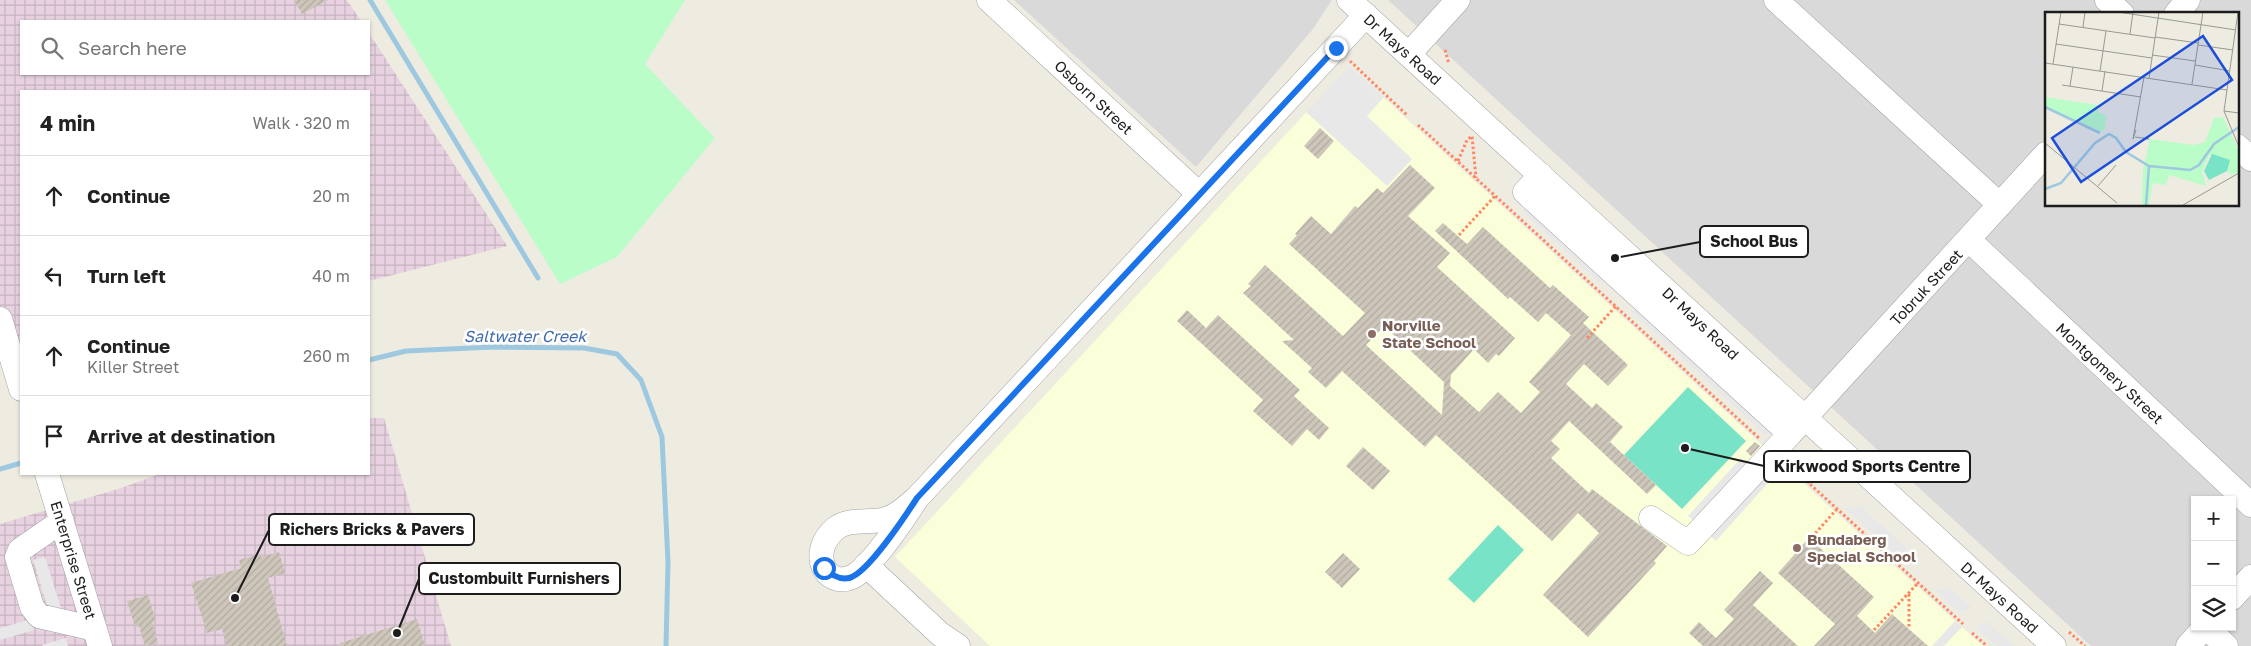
<!DOCTYPE html>
<meta charset="utf-8">
<style>
:root{--surface:#fff;--page:#f2f2f2;--text:#222;--muted:#767676;--line:#e0e0e0}
body{margin:0;font-family:"Golos Text",sans-serif;background:var(--page);color:var(--text)}
.controls{position:absolute;right:15px;bottom:15px;display:grid;overflow:hidden;border-radius:0px;box-shadow:0 1px 4px #0004}
.controls button{width:45px;height:45px;display:grid;place-items:center;padding:0;border:0;border-bottom:1px solid var(--line);background:var(--surface);color:var(--text);font:25px sans-serif}
.stop{position:absolute;width:15px;height:15px;margin:-11px;border:4px solid #1a73e8;border-radius:50%;background:#fff}
.stop.end{background:#1a73e8;border-color:#fff;box-shadow:0 1px 5px #0008}
.list{margin:0;padding:0;list-style:none}
h2{display:flex;justify-content:space-between;align-items:center;height:65px;margin:0;padding:0 20px;font-size:21px}
h2 small{font-size:16px;font-weight:400;color:var(--muted)}
.list li{display:grid;grid-template-columns:32px 1fr auto;gap:15px;align-items:center;box-sizing:border-box;height:80px;padding:0 20px;border-top:1px solid var(--line)}
.list b{display:block;font-size:19px;white-space:nowrap}
.list p{margin:0;font-size:16px;white-space:nowrap;color:var(--muted)}
.list em{font-size:16px;font-style:normal;color:var(--muted)}
.icon{flex:none;width:28px;height:28px;fill:none;stroke:currentColor;stroke-width:2;stroke-linecap:round;stroke-linejoin:round}
.map{position:relative;flex:none;width:2251px;height:646px;overflow:hidden}
.search{position:absolute;background:var(--surface);box-shadow:0 1px 4px #0004;left:20px;top:20px;width:350px;height:55px;display:flex;align-items:center;gap:12px;box-sizing:border-box;padding:0 18px;border-radius:0px;color:var(--muted);font-size:19px}
.panel{position:absolute;background:var(--surface);box-shadow:0 1px 4px #0004;left:20px;top:90px;width:350px;height:385px;border-radius:0px}
.map>svg:first-child{display:block}
.residential{fill:#dad9d9;fill-rule:evenodd}
.industrial{fill:url(#industrial-grid)}
.education{fill:#faffd9}
.park{fill:#bafdc8}
.pitch{fill:#79e3c8}
.parking{fill:#e8e8e8}
.lines{fill:none;stroke-linecap:round;stroke-linejoin:round}
.stream{stroke:#9ec8df;stroke-width:5}
.building{fill:url(#building-hatch);fill-rule:evenodd}
.minor-casing{stroke:#a3a3a3;stroke-width:25}
.path{stroke:#ff8661;stroke-width:3;stroke-dasharray:2.5 2.5;stroke-linecap:butt}
.minor{stroke:#fff;stroke-width:24}
.route{stroke:#1a73e8;stroke-width:6}
.education-dot{fill:#8d6e63;stroke:#fff;stroke-width:2}
.labels{text-anchor:middle;dominant-baseline:central;stroke-width:5;stroke-linejoin:round;paint-order:stroke}
.street-label{font-size:15px;fill:#1c1c1c;stroke:#fff}
.education-label{font-size:15px;font-weight:bold;fill:#785e54;stroke:#fff;text-anchor:start}
.water-label{font-size:16px;font-style:italic;fill:#436cb1;stroke:#fff}
.inset-river{fill:none;stroke:#9ec8df;stroke-width:2.5}
.inset-road{fill:none;stroke:#9a9992;stroke-width:1}
.view{fill:#1d4ed8;fill-opacity:0.15;stroke:#1d4ed8;stroke-width:2.5}
.inset-edge{fill:none;stroke:#1c1c1c;stroke-width:2.5}
.leader{fill:none;stroke:#1c1c1c;stroke-width:2}
.callout-dot{fill:#1c1c1c;stroke:#fff;stroke-width:2}
.callout{fill:#fff;stroke:#1c1c1c;stroke-width:2}
.callout-label{font-size:16px;text-anchor:middle;font-weight:bold;fill:#1c1c1c}
</style>
<div class="map">
<svg width="2251" height="646" viewBox="0 0 2251 646">
<defs>
<pattern id="industrial-grid" width="8" height="8" patternUnits="userSpaceOnUse" patternTransform="scale(1.25)"><rect width="8" height="8" fill="#e8d2e1"/><path d="M0 4h8M4 0v8" fill="none" stroke="#c6b4c0"/></pattern>
<pattern id="building-hatch" width="6" height="6" patternUnits="userSpaceOnUse" patternTransform="scale(1.25)"><rect width="6" height="6" fill="#cec6ba"/><path d="M-1 1l2-2M0 6l6-6M5 7l2-2" fill="none" stroke="#b0aa9f"/></pattern>
</defs>
<rect width="100%" height="100%" fill="#eeece1"/>
<path class="residential" d="M1014 0H1332L1313 29 1196 167Z
M1388 0H2251V646H2091ZM2046 14H2237V205H2046ZM2195 500H2232V627H2195Z"/>
<path class="industrial" d="M0 0H347L361 21H21V74H369V33L507 246 369 281V91H21V386L0 323Z
M369 418H384L451 646H0V524L121 488 160 474H369Z"/>
<path class="education" d="M1349 66 1833 510 1983 646H990L895 557Z"/>
<path class="park" d="M385 0H685L645 64 715 138 617 257 560 284Z"/>
<path class="pitch" d="M1688 387 1746 441 1682 509 1624 455Z
M1498 525 1524 550 1474 603 1448 579Z"/>
<path class="parking" d="M1349 66 1384 97 1367 116 1412 159 1387 186 1306 112Z
M1535 208 1613 280 1600 283 1521 210Z
M1645 308 1779 432 1765 435 1631 311Z
M1741 458 1768 483 1716 541 1688 516Z
M1860 506 1923 563 1909 566 1845 508Z
M45 557 61 608 49 612 33 560Z
M1950 588 1973 609 1958 612 1935 590Z
M31 619 34 630 0 640V628Z
M1955 621 1962 627 1944 646H1932Z
M1986 621 2014 646H1996L1977 629Z
M66 638 68 646H43L42 645Z"/>
<g class="lines">
<path class="stream" d="M370 0 538 278
M369 360 406 351 493 347 584 348 617 354 641 380 662 437 668 562 666 646
M0 469 21 463"/>
</g>
<path class="building" d="M294 0H328L302 14Z
M1320 128 1334 141 1318 159 1304 146Z
M1410 165 1435 188 1408 216 1450 253 1437 267 1515 338 1499 356 1496 354 1488 363 1474 349 1451 375 1450 386 1479 412 1498 392 1521 413 1540 392 1529 382 1571 335 1546 313 1538 322 1510 297 1508 299 1435 231 1443 223 1467 244 1483 227 1550 288 1553 285 1589 317 1583 323 1628 365 1608 386 1584 364 1566 384 1592 408 1596 403 1623 427 1610 442 1656 485 1647 494 1569 421 1551 441 1560 449 1551 458 1589 493 1592 489 1667 546 1654 561 1656 563 1588 637 1543 595 1599 533 1578 513 1552 541 1436 435 1425 447 1342 371 1326 388 1308 372 1312 368 1282 341 1294 340 1243 293 1251 286 1248 284 1265 265 1343 336 1365 313 1289 244 1297 235 1295 234 1311 216 1331 234 1355 206 1358 208 1377 188 1383 193ZM1384 326 1444 382 1442 415 1366 345Z
M1187 310 1206 328 1218 315 1300 390 1294 396 1329 428 1319 440 1307 429 1292 446 1253 411 1263 400 1177 321Z
M1755 442 1760 446 1751 456 1746 451Z
M1363 447 1390 471 1373 490 1346 466Z
M1809 538 1874 597 1857 616 1875 633 1892 614 1928 646H1814L1835 624 1778 573Z
M279 552 285 573 268 578 287 646H227L222 629 207 633 191 583 241 568 239 560 260 554 261 557Z
M1343 553 1360 569 1342 588 1325 572Z
M1760 571 1773 583 1753 605 1798 646H1703L1689 633 1699 622 1716 638 1734 619 1724 610Z
M148 595 156 621 152 622 158 643 145 646 139 626 135 627 127 601Z
M417 619 425 646H340V643Z"/>
<g class="lines">
<g class="minor-casing">
<path id="minor" d="M989 0 1199 194
M1349 0 2054 646
M1776 0 2000 205
M2107 0 2122 14
M2176 14 2188 0
M1409 54 1458 0
M2237 146 2251 159
M1541 175 1525 192 1790 434 2046 154
M1969 240 2251 505
M0 319 21 389
M47 474 100 646
M917 498C906 515 870 569 852 577 825 589 808 552 835 529 849 517 869 524 886 519 898 516 907 506 917 498L1366 15
M1651 518 1688 543 1790 434
M62 521 20 550 17 557 32 607 39 616 95 629
M866 565 940 634 958 646
M2232 598 2251 577
M2206 627 2226 646
M2188 646 2205 627"/>
</g>
<path class="path" d="M1445 50 1449 64
M1350 61 1408 116
M1418 125 1760 439
M1458 161 1467 140 1472 136 1476 178
M1459 235 1495 196
M1587 338 1616 306
M1788 464 1963 624
M1808 483 1826 463
M1812 537 1837 509
M1909 594V628
M1874 630 1918 583
M2069 632 2085 646
M1972 633 1987 646"/>
<use href="#minor" class="minor"/>
</g>
<g class="lines">
<path class="route" d="M824 568C831 575 839 580 849 578 867 574 906 515 917 498L1336 48"/>
</g>
<g class="education-dot">
<circle cx="1372" cy="334" r="5"/>
<circle cx="1797" cy="548" r="5"/>
</g>
<g class="labels">
<g class="street-label">
<text transform="translate(1403 49) rotate(42)">Dr Mays Road</text>
<text transform="translate(1094 97) rotate(43)">Osborn Street</text>
<text transform="translate(1926 287) rotate(-47)">Tobruk Street</text>
<text transform="translate(1701 323) rotate(43)">Dr Mays Road</text>
<text transform="translate(2110 373) rotate(43)">Montgomery Street</text>
<text transform="translate(74 560) rotate(73)">Enterprise Street</text>
<text transform="translate(2000 597) rotate(42)">Dr Mays Road</text>
</g>
<g class="education-label">
<text x="1382" y="325">Norville<tspan x="1382" dy="17">State School</tspan></text>
<text x="1807" y="539">Bundaberg<tspan x="1807" dy="17">Special School</tspan></text>
</g>
<g class="water-label">
<text x="525" y="336">Saltwater Creek</text>
</g>
</g>
<g transform="translate(2045 12)">
<rect width="194" height="194" fill="#eeece1"/>
<path d="M0 85 53 93V101L61 103 60 116 57 120 0 94ZM178 105 194 139V160L187 163 182 159 184 154 164 143 157 160 161 174 124 163 121 173 108 171 104 193H97L98 158 105 127 148 133 160 130 169 106Z" fill="#bafdc8"/>
<path d="M167 142 185 148 182 159 164 168 159 159Z" fill="#79e3c8"/>
<path class="inset-river" d="M0 95 55 121M0 177 16 171 50 131 64 122 71 126 81 140 104 154 145 158 154 153 169 132 194 115M101 193 104 154"/>
<path class="inset-road" d="M73 0 191 18M193 0 179 99 194 135M14 12 110 26M38 15 40 0M85 22 88 0M110 25 153 31M11 32 107 46M153 33 188 38M107 43 150 49M0 51 182 78M8 52 16 0M150 53 185 59M55 59 61 19M104 66 114 0M147 72 158 0M17 73 96 85M25 74 28 55M57 79 60 59M179 99 194 101M91 118 88 127 99 65M90 125 104 127 98 126M0 131 72 191M53 174 71 153M138 193 194 161"/>
<path class="view" d="M158 24 187 68 36 170 7 126Z"/>
<rect width="194" height="194" class="inset-edge"/>
</g>
<path class="leader" d="M1615 258L1700 242M1685 448L1764 466M235 598L269 530M397 633L419 579"/>
<g class="callout-dot">
<circle cx="1615" cy="258" r="5"/>
<circle cx="1685" cy="448" r="5"/>
<circle cx="235" cy="598" r="5"/>
<circle cx="397" cy="633" r="5"/>
</g>
<g class="callout">
<rect x="1700" y="226" width="108" height="31" rx="5"/>
<rect x="1764" y="451" width="206" height="31" rx="5"/>
<rect x="269" y="514" width="205" height="31" rx="5"/>
<rect x="419" y="563" width="201" height="31" rx="5"/>
</g>
<g class="callout-label">
<text x="1754" y="247">School Bus</text>
<text x="1867" y="472">Kirkwood Sports Centre</text>
<text x="372" y="535">Richers Bricks &amp; Pavers</text>
<text x="519" y="584">Custombuilt Furnishers</text>
</g>
</svg>
<div class="controls">
<button>+</button>
<button>−</button>
<button><svg class="icon" aria-label="layers" viewBox="0 0 24 24"><path d="M12 4l9 5-9 5-9-5zM3 14l9 5 9-5"/></svg></button>
</div>
<div class="stop" style="left:824px;top:568px"></div>
<div class="stop end" style="left:1336px;top:48px"></div>
<div class="search"><svg class="icon" aria-label="search" viewBox="0 0 24 24"><circle cx="10" cy="10" r="6"/><path d="M15 15l6 6"/></svg>Search here</div>
<section class="panel">
<h2>4 min<small>Walk · 320 m</small></h2>
<ul class="list">
<li><svg class="icon" aria-label="ahead" viewBox="0 0 24 24"><path d="M12 20V5M6 11l6-6 6 6"/></svg><div><b>Continue</b></div><em>20 m</em></li>
<li><svg class="icon" aria-label="left" viewBox="0 0 24 24"><path d="M17 20v-9H6M10 6l-5 5 5 5"/></svg><div><b>Turn left</b></div><em>40 m</em></li>
<li><svg class="icon" aria-label="ahead" viewBox="0 0 24 24"><path d="M12 20V5M6 11l6-6 6 6"/></svg><div><b>Continue</b><p>Killer Street</p></div><em>260 m</em></li>
<li><svg class="icon" aria-label="arrive" viewBox="0 0 24 24"><path d="M6 21V4h12l-3 4 3 4H6"/></svg><div><b>Arrive at destination</b></div></li>
</ul>
</section>
</div>
